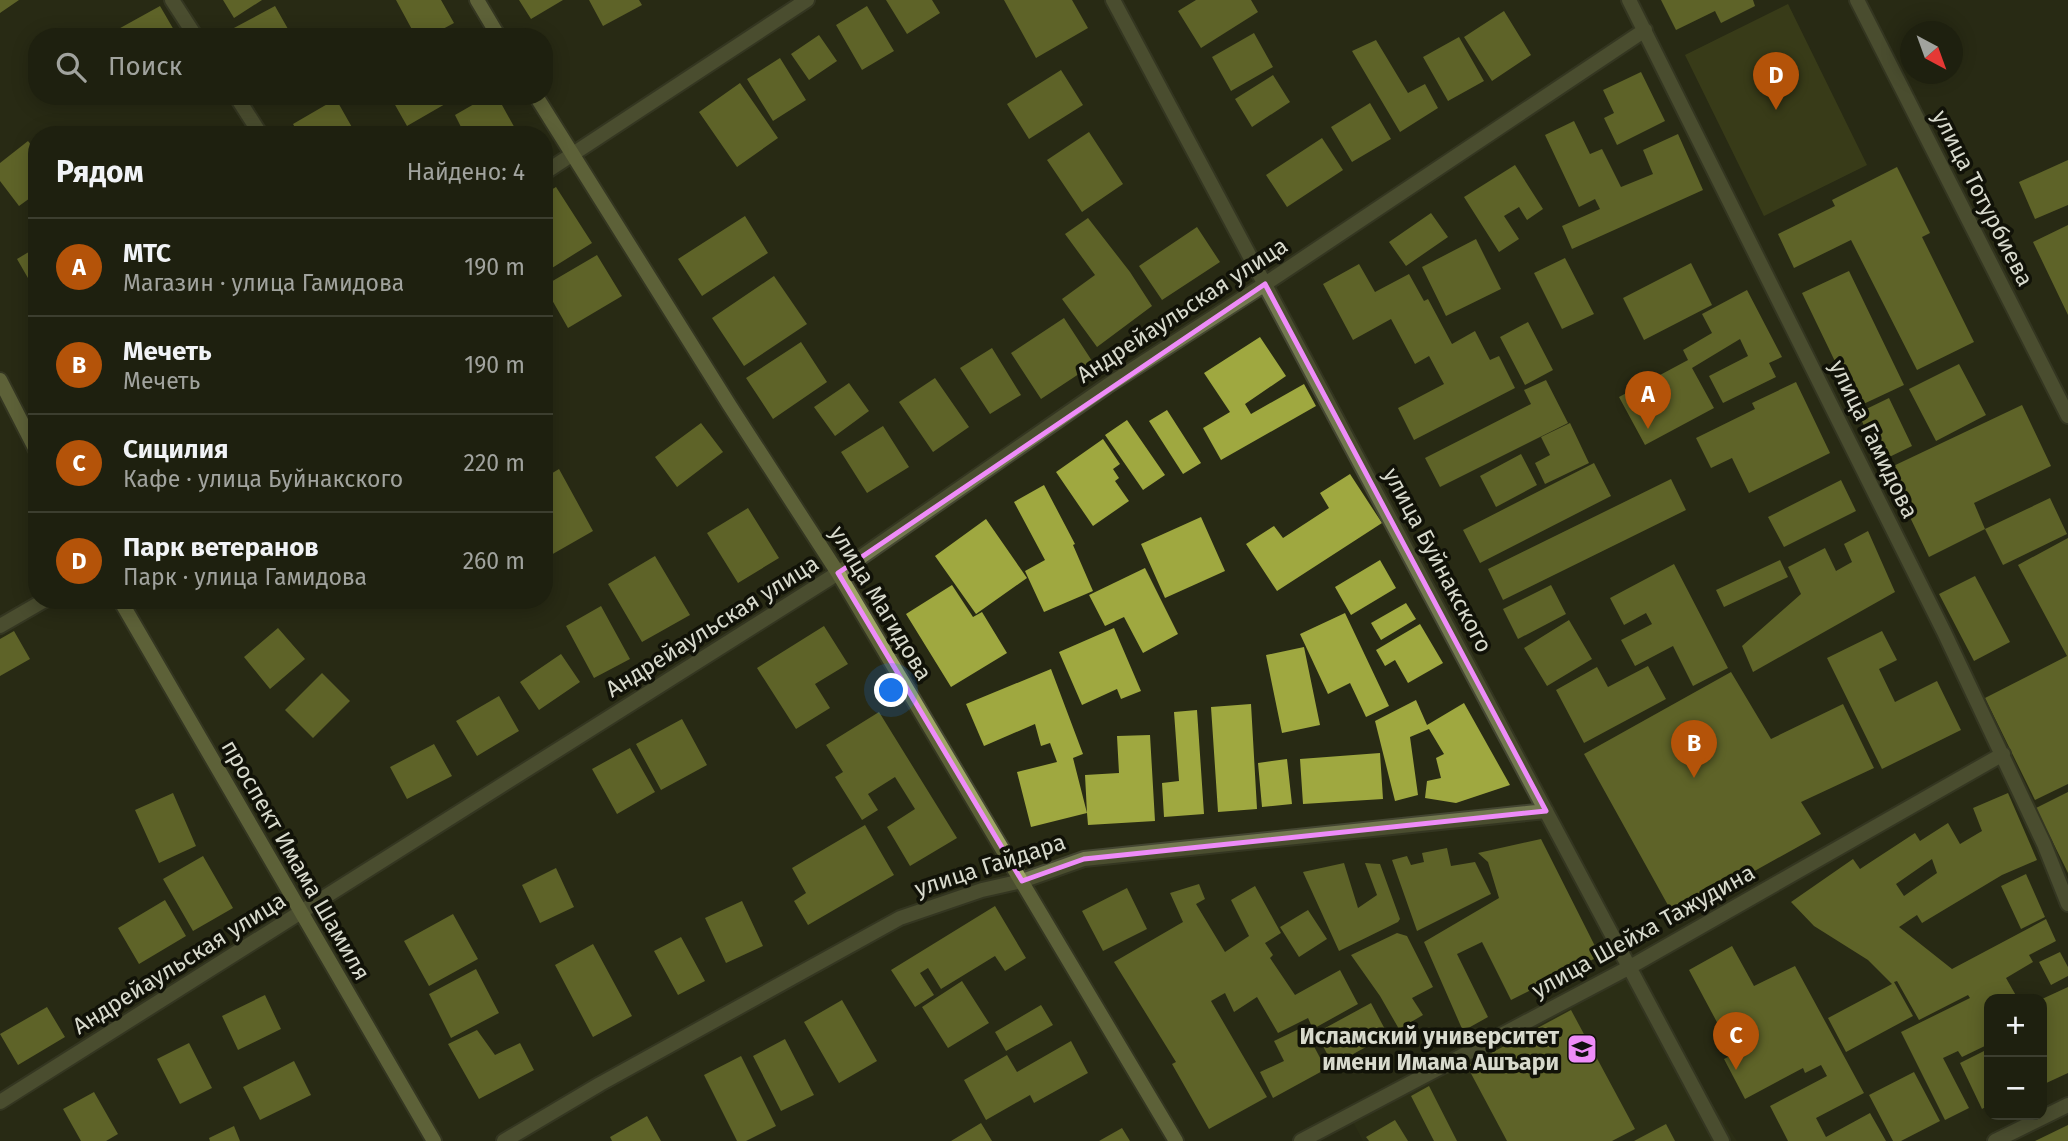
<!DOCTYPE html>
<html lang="ru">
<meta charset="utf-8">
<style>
:root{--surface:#1e200f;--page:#262818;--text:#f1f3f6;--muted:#a1a39e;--line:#3c3e2f;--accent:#b45309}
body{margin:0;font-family:"Fira Sans",sans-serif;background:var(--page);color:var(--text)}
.controls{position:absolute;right:21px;bottom:21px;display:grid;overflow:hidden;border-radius:14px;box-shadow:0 4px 18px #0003}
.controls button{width:63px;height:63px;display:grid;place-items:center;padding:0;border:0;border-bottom:2px solid var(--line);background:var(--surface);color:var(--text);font:35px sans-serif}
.compass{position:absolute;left:1900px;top:21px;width:63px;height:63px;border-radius:50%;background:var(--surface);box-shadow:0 4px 18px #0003;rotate:139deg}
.you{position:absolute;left:892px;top:691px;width:24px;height:24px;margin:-18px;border:5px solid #fff;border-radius:50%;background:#1a73e8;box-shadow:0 0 0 10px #1a73e833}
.badge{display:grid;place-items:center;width:46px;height:46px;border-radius:50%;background:var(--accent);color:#fff;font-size:23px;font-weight:700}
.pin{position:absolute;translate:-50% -58px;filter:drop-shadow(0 2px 4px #0008)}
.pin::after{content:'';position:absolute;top:37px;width:24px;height:21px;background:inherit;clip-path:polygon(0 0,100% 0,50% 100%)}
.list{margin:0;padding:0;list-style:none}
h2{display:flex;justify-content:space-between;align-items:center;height:91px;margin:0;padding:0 28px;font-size:30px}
h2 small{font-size:23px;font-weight:400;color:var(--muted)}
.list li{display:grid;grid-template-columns:46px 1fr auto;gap:21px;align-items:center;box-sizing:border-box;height:98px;padding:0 28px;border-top:2px solid var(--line)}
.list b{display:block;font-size:26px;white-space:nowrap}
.list p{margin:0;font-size:23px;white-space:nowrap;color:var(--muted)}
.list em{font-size:23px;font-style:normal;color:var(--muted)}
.icon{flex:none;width:38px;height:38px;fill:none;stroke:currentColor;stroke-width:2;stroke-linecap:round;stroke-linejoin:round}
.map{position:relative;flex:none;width:2068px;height:1141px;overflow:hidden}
.search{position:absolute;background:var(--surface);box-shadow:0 4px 18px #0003;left:28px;top:28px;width:525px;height:77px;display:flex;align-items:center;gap:18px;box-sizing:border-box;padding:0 24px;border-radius:28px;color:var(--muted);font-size:26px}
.panel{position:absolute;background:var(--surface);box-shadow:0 4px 18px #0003;left:28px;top:126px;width:525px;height:483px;border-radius:28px}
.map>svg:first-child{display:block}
.built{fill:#303317}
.green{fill:#4c511e}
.building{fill:#9fa840;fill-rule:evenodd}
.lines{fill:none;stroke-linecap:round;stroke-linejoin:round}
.street-casing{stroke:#444632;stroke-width:18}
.secondary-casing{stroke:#444632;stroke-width:18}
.street{stroke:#737850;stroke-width:14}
.secondary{stroke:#9ea565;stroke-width:14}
.marked{fill:none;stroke:#ee8cf8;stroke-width:5;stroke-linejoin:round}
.labels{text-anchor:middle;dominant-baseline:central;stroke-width:7;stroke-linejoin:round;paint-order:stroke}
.street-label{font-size:23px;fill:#d8dacd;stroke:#111208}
.poi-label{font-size:23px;font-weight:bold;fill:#d8dacd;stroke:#111208;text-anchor:end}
</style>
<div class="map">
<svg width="2068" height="1141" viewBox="0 0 2068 1141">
<rect width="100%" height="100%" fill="#282a14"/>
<path class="built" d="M1626 976 1737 1141H1363L1353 1122Z"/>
<path class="green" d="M1788 4 1867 165 1764 216 1685 55Z"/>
<path class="building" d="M0 0H19L0 13Z
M223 0H262L234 18Z
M396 0H441L454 23 428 37H416Z
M519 0H563L531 19Z
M589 0H639L642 5 603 26Z
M886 0H932L940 13 907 34Z
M1004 0H1072L1088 28 1036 58Z
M1196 0H1251L1258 12 1201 48 1178 11Z
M1661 0H1753L1755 6 1721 23 1715 11 1676 30Z
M160 6 178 37H116L113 32Z
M275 6 292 36 236 37 232 29Z
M867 6 894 51 862 70 836 25Z
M1504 11 1531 55 1492 81 1464 37Z
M1254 33 1273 67 1231 91 1212 57Z
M819 35 837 61 809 80 791 54Z
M1459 37 1484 81 1448 101 1423 57Z
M1376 40 1408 93 1425 84 1438 108 1400 132 1352 51Z
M780 58 806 100 773 121 747 79Z
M1061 70 1083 105 1029 139 1007 104Z
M1641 72 1665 121 1617 145 1604 118 1614 113 1603 90Z
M1273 75 1290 102 1252 127 1235 99Z
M740 83 778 138 737 167 699 112Z
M390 96H459L407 126Z
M488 96H497L517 132 511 135H465L455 115Z
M336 99 353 129 343 135H299L293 124Z
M1370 103 1391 139 1352 162 1331 127Z
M1574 121 1590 154 1602 149 1621 187 1653 174 1643 150 1678 134 1703 190 1572 249 1562 226 1600 209 1595 199 1579 207 1545 135Z
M1089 132 1123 184 1082 212 1047 160Z
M1322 138 1343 170 1287 207 1266 175Z
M28 141 37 152V193L19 206 0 181V163Z
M2068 160V205L2035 219 2019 182Z
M1515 165 1543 209 1527 220 1519 207 1504 216 1519 239 1499 252 1464 197Z
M1897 167 1930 233 1922 237 1974 342 1917 370 1851 240 1794 268 1778 234 1835 206 1832 200Z
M556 187 592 243 544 273V194Z
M1431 213 1448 237 1406 266 1389 242Z
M745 216 768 253 702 296 678 259Z
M1088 218 1130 272 1152 306 1097 347 1062 299 1095 275 1065 234Z
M2068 225V315L2033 242Z
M1197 227 1220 262 1162 300 1139 266Z
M1476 239 1501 289 1446 316 1422 267Z
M37 247V282L32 285 17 259Z
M597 255 622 296 568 328 544 286Z
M1565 258 1594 314 1562 329 1534 273Z
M1691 263 1712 305 1644 340 1623 298Z
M1359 264 1375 292 1409 274 1424 301 1428 299 1452 344 1475 331 1490 360 1499 356 1515 388 1414 440 1398 408 1444 384 1429 356 1415 364 1391 319 1353 340 1323 284Z
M1849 271 1904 385 1857 407 1802 293Z
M774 276 807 324 744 366 712 318Z
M1747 290 1782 357 1769 363 1776 377 1723 403 1709 376 1748 356 1740 339 1692 368 1714 408 1645 445 1619 397 1688 360 1683 350 1712 333 1702 314Z
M1064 318 1094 364 1041 399 1011 353Z
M1528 322 1553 370 1525 385 1500 337Z
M1260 337 1286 376 1245 404 1251 414 1304 384 1316 406 1221 460 1203 428 1230 412 1204 373Z
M801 342 827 382 773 419 746 378Z
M992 348 1021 395 990 414 960 368Z
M1959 364 1986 415 1936 441 1909 389Z
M935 378 969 427 933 452 899 402Z
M1546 380 1568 423 1440 487 1425 458 1531 404 1524 390Z
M1796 382 1830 453 1749 493 1732 458 1711 468 1696 438 1755 409 1752 403Z
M849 383 869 411 835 436 814 407Z
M1889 398 1912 446 1881 461 1858 413Z
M2022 405 2051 466 1974 503 1985 529 1929 557 1887 469Z
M1167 410 1201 463 1183 474 1149 421Z
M1127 420 1165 475 1143 490 1105 435Z
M701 423 723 452 677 487 655 457Z
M1570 423 1589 463 1545 484 1535 463 1550 455 1541 437Z
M883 426 909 467 867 493 841 452Z
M1103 439 1120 464 1113 469 1119 478 1115 481 1129 501 1093 526 1056 472Z
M1521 454 1537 485 1496 507 1480 476Z
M1594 463 1611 496 1480 563 1463 530Z
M559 469 593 531 544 559V478Z
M1350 474 1382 523 1277 591 1246 544 1274 526 1283 538 1329 508 1320 493Z
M1671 479 1686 510 1503 600 1488 569Z
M1841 480 1856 511 1784 547 1768 517Z
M1044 485 1075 544 1073 545 1093 591 1044 612 1025 571 1045 560 1014 502Z
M2050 498 2067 534 2003 565 1985 529Z
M748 508 779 558 738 583 707 533Z
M1201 517 1225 571 1165 598 1141 544Z
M986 519 1027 578 976 614 935 556Z
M1868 531 1895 592 1753 672 1742 646 1801 594 1788 567 1825 548 1836 571 1852 562 1844 544Z
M2068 538V784L2035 800 1985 698 2067 656 2018 565Z
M655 556 690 615 642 642 608 584Z
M1380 560 1396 588 1351 615 1335 587Z
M1780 560 1788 577 1724 607 1716 590Z
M1674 564 1728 668 1693 686 1673 646 1635 666 1621 640 1652 624 1646 613 1624 625 1610 598Z
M1145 568 1178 634 1143 653 1124 617 1105 626 1089 595Z
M1975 576 2010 642 1974 661 1939 594Z
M952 585 973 617 982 612 1007 653 951 687 906 614Z
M1551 585 1566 614 1518 639 1503 609Z
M1406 603 1416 619 1381 640 1371 623Z
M601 606 630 659 594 678 566 626Z
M1345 613 1389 706 1366 717 1350 683 1328 694 1300 634Z
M1569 620 1592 659 1547 686 1524 648Z
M1420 624 1443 663 1408 683 1395 660 1385 666 1376 650Z
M824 626 848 664 815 684 830 708 796 729 757 668Z
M278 628 305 659 270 689 244 657Z
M1114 628 1141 691 1121 699 1117 689 1082 705 1059 652Z
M14 631 30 659 0 676V639Z
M1882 631 1897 660 1879 669 1895 702 1937 681 1961 730 1882 769 1827 658Z
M1304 647 1320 725 1282 733 1266 655Z
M561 654 580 682 539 710 520 682Z
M1648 666 1666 699 1584 743 1556 690 1597 667 1608 687Z
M1051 669 1083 754 1073 758 1087 813 1085 775 1119 773 1117 736 1150 735 1155 821 1088 825 1087 813 1031 827 1017 772 1057 762 1050 743 1041 746 1035 724 984 746 966 704Z
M1731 672 1771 739 1843 704 1874 768 1801 802 1821 834 1674 916 1584 754Z
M322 673 350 701 313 738 285 710Z
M499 696 519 731 477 756 456 721Z
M1416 700 1427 725 1464 703 1510 785 1456 803 1425 798 1427 781 1441 778 1436 758 1444 754 1429 729 1410 737 1418 795 1395 801 1375 721Z
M1251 704 1257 809 1218 812 1211 707Z
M1197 710 1204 814 1164 817 1162 783 1179 781 1174 712Z
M879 712 957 838 910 866 887 827 915 809 895 777 868 794 878 810 862 820 835 777 843 772 826 745Z
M682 719 707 765 661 790 636 744Z
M434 744 452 776 407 799 390 767Z
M630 748 655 792 617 814 592 769Z
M1380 753 1383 799 1303 804 1300 759Z
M1287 759 1292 804 1262 807 1258 763Z
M2068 792V873L2036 808Z
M173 793 196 846 159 863 135 810Z
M2008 793 2037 860 2002 875 1922 923 1917 915 1899 927 1952 969 2046 919 2056 941 2029 955 2033 962 2006 978 2018 999H1989V1019L1984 1021 1986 1024 1989 1022V1044L1962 1057 1958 1051 1943 1058 1969 1108 1945 1120 1901 1032 1970 998 1968 995 1919 1020 1897 981 1894 982 1913 1016 1846 1052 1828 1018 1892 984 1868 960 1814 926 1791 902 1853 859 1860 869 1915 833 1920 841 1948 823 1960 844 1982 831 1973 808ZM1932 859 1937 873 1904 896 1896 884Z
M865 825 894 875 808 925 794 901 806 893 792 868Z
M1541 839 1600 956 1511 1000 1482 942 1457 954 1488 1017 1463 1031 1424 942 1499 898 1488 862 1478 853Z
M1447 848 1451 866 1475 862 1491 894 1417 931 1392 860 1407 856 1411 865 1424 862 1422 853Z
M203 856 233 908 193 931 163 879Z
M1344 863 1358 908 1377 895 1365 863 1380 864 1400 919 1398 922 1339 951 1303 872Z
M556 868 574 907 540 923 522 885Z
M2026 874 2045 917 2021 929 2001 886Z
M1199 884 1205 899 1196 904 1225 952 1249 936 1231 900 1255 886 1281 933 1265 943 1273 955 1270 958 1295 995 1340 970 1358 1004 1313 1029 1308 1018 1278 1033 1257 997 1234 1012 1225 993 1211 1001 1267 1097 1209 1129 1172 1064 1176 1062 1114 962 1183 922 1170 893Z
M1127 888 1147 929 1103 951 1082 911Z
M165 900 186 936 139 964 118 928Z
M742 901 763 946 726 963 705 918Z
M995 906 1026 958 1005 971 995 956 941 989 928 968 920 973 934 995 915 1007 891 970Z
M1308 910 1327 939 1299 957 1280 927Z
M453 914 478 959 429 986 404 941Z
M1397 933 1407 936 1433 987 1412 998 1423 1015 1399 1029 1380 996 1351 955Z
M681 937 705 981 678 995 654 951Z
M593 944 632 1016 593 1037 555 965Z
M1732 946 1754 986 1795 966 1864 1093 1816 1118 1826 1137 1870 1113 1886 1141H1788L1770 1106 1827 1076 1821 1065 1805 1073 1803 1068 1745 1099 1724 1059 1734 1054 1689 970Z
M2060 952 2068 967V976L2051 985 2039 962Z
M476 969 499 1013 451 1038 429 994Z
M962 981 989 1023 948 1048 922 1007Z
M2068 987V1073L2042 1085V999Z
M265 995 281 1029 238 1050 222 1016Z
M842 1000 877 1061 839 1083 804 1022Z
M1371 1003 1388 1035 1333 1065 1316 1033Z
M1041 1005 1053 1025 1006 1051 995 1032Z
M47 1007 65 1037 18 1065 0 1034Z
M1571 1010 1635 1129 1612 1141H1507L1467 1066Z
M1303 1027 1309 1031V1037L1326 1069 1273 1098 1260 1072 1284 1061 1274 1041Z
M477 1030 495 1055 520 1043 534 1070 479 1099 448 1044Z
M785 1039 814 1095 781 1111 753 1056Z
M1071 1041 1088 1073 1034 1103 1030 1095 986 1120 964 1080 1007 1055 1017 1072Z
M189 1043 212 1088 180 1104 157 1059Z
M1988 1049 1989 1105 1982 1109 1960 1063Z
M741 1056 776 1126 746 1141H737L704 1075Z
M294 1061 311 1095 260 1120 243 1087Z
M1914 1072 1940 1121 1901 1141H1893L1869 1095Z
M1429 1086 1457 1141H1434L1411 1096Z
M94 1092 118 1134 106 1141H81L63 1109Z
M647 1116 661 1141H612L610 1137Z
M1395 1120 1408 1141H1369L1366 1137Z
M981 1123 992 1141H951Z
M1666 1124 1675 1141H1634Z
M2068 1125V1141H2035Z
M234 1126 240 1141H210L209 1138Z
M1122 1128 1130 1141H1099Z"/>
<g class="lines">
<g class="street-casing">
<path id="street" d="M172 0 196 37
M1113 0 1722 1141
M1629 0 1944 632 2044 844 2068 904
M1857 0 2068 416
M236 96 261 135
M544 173 807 0
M0 626 45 600
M0 1102 838 573 1107 386 1265 284 1645 30
M504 1141 600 1084 900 918 982 890 1022 881 1084 859 1546 811
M1301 1141 1630 967 2003 754
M1995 1141 2068 1105"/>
</g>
<g class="secondary-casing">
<path id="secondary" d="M477 0 499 37
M536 96 730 406 838 573 1176 1141
M0 380 37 452
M120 600 434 1141"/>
</g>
<use href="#street" class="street"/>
<use href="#secondary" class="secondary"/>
</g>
<path d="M0 0H2068V1141H0ZM1265 284 1546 811 1084 859 1022 881 838 573Z" fill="#282a14" fill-opacity=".55" fill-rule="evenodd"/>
<path class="marked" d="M1265 284 1546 811 1084 859 1022 881 838 573Z"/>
<defs>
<g id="university-square" transform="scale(1.575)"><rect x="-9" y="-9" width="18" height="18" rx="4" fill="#ee8cf8" stroke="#111208"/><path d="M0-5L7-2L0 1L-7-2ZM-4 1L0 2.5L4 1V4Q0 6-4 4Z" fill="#111"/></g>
</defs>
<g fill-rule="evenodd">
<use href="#university-square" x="1582" y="1049"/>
</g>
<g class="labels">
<g class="street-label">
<text transform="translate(1983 198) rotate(63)">улица Тотурбиева</text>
<text transform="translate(1182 310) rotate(-33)">Андрейаульская улица</text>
<text transform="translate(1874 439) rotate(64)">улица Гамидова</text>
<text transform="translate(1438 560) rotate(62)">улица Буйнакского</text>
<text transform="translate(881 603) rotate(59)">улица Магидова</text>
<text transform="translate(712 626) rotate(-32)">Андрейаульская улица</text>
<text transform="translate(296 860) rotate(60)">проспект Имама Шамиля</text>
<text transform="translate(990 865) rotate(-18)">улица Гайдара</text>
<text transform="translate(1643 931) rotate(-29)">улица Шейха Тажудина</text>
<text transform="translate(179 963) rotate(-32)">Андрейаульская улица</text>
</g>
<g class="poi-label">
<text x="1559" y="1036">Исламский университет<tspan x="1559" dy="26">имени Имама Ашъари</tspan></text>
</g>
</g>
</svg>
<div class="controls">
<button>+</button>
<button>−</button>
</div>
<svg class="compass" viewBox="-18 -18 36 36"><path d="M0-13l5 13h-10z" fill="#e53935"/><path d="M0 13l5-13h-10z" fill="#a1a39e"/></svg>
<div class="you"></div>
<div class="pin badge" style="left:1648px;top:429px">A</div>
<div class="pin badge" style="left:1694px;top:778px">B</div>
<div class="pin badge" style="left:1736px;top:1070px">C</div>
<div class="pin badge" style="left:1776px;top:110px">D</div>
<div class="search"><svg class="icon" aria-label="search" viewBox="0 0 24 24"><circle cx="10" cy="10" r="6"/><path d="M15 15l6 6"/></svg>Поиск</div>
<section class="panel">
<h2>Рядом<small>Найдено: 4</small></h2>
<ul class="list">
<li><span class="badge">A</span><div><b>МТС</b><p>Магазин · улица Гамидова</p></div><em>190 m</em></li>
<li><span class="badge">B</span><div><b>Мечеть</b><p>Мечеть</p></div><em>190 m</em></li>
<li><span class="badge">C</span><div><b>Сицилия</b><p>Кафе · улица Буйнакского</p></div><em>220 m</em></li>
<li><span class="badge">D</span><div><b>Парк ветеранов</b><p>Парк · улица Гамидова</p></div><em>260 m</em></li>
</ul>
</section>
</div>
